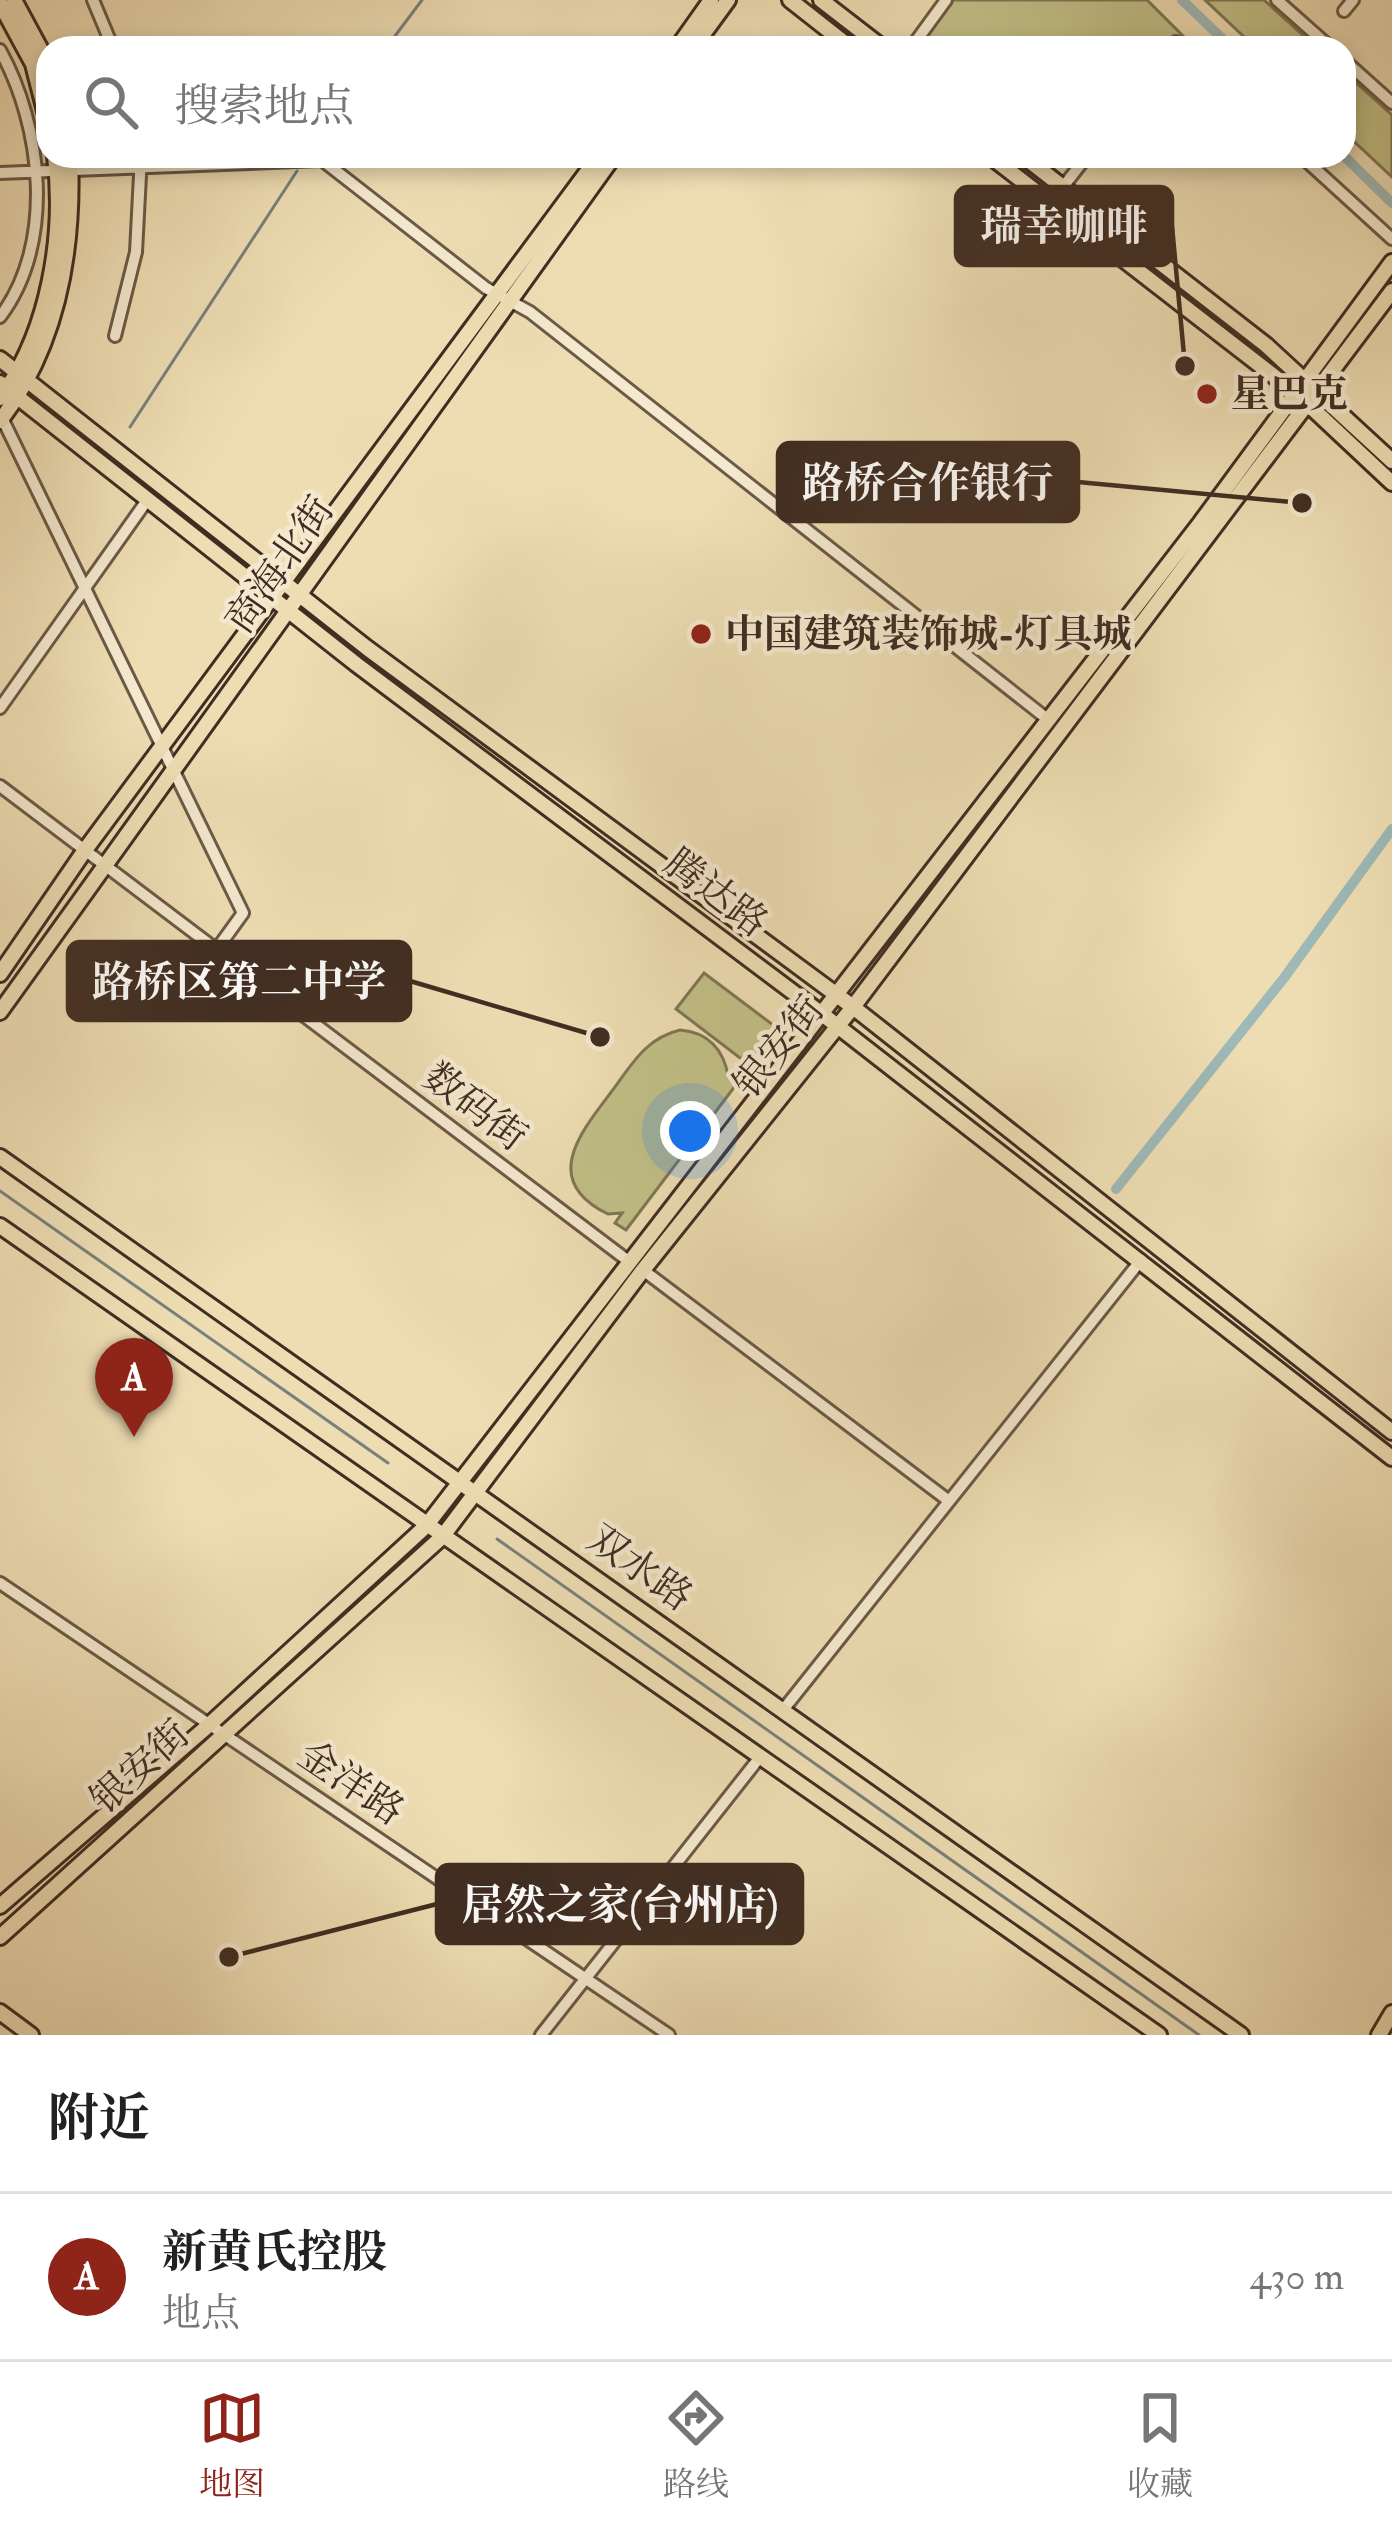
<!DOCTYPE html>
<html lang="zh">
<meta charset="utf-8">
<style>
:root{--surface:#fff;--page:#f2f2f2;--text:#222;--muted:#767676;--line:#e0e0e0;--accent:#8f2418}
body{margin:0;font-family:"IM FELL Double Pica","Noto Serif SC",serif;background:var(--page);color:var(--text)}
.you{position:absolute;left:690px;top:1131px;width:42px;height:42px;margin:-30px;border:9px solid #fff;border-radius:50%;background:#1a73e8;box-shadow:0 0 0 18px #1a73e833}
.badge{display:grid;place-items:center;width:78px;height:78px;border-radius:50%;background:var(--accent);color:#fff;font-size:39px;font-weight:700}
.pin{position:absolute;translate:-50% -99px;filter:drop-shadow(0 3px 6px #0008)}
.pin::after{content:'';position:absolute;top:63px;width:42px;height:36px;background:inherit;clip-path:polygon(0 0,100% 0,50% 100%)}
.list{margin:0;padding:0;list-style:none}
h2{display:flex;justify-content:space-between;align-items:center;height:156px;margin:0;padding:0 48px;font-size:51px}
h2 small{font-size:39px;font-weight:400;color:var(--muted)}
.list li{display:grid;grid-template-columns:78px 1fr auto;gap:36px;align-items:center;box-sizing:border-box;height:168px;padding:0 48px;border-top:3px solid var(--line)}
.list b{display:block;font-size:45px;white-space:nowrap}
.list p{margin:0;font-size:39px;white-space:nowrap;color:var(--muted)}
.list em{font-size:39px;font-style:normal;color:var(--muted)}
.icon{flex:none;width:66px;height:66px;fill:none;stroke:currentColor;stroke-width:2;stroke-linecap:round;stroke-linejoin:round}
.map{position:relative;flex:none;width:1392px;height:2035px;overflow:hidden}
.search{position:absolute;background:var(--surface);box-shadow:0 6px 18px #0003;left:36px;right:36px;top:36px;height:132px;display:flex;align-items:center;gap:30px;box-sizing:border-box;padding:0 42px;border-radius:36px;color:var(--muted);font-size:45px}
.sheet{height:324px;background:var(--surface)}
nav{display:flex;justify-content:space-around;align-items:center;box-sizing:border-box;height:168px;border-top:3px solid var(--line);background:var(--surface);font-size:33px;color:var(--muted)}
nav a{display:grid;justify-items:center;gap:6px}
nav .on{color:var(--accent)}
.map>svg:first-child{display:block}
.green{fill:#c1bf87;stroke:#807654;stroke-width:3}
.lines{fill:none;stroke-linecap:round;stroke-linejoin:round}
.stream{stroke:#78817b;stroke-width:3}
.canal{stroke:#9eb9b7;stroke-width:10}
.minor-casing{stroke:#6c5946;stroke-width:16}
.major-casing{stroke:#402d22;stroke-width:20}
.minor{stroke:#f4e9ce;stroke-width:10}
.major{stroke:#eeddb3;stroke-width:14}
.poi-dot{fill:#8f2418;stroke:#f4e9ce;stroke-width:4.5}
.labels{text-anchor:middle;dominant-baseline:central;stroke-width:9;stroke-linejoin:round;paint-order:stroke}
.poi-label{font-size:39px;font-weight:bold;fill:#402d22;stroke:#f4e9ce;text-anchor:start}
.street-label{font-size:39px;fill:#402d22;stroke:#f4e9ce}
.leader{fill:none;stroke:#402d22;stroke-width:4.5}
.callout-dot{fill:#402d22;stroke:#f4e9ce;stroke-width:4.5}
.callout{fill:#402d22;stroke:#402d22;stroke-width:4.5}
.callout-label{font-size:42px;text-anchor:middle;font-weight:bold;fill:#fff}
</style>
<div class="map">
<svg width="1392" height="2035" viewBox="0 0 1392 2035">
<rect width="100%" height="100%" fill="#eeddb3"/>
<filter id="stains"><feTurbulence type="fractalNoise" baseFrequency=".00167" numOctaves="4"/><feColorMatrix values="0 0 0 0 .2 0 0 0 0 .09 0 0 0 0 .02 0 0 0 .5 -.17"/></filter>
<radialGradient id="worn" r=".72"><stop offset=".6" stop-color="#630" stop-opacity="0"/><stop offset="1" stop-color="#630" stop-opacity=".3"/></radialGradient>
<path class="green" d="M951 0H1147L1183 36 1174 48H929L920 41Z
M1205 0H1264L1317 48H1256Z
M1344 72 1392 115V177L1344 132Z
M704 973 785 1034 757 1071 676 1009Z
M680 1030C708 1032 724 1050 728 1076L740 1063 748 1069 626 1230 615 1223 622 1213 608 1214C540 1181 580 1133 612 1091 632 1064 646 1038 680 1030Z"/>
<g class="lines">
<path class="stream" d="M386 48 422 0
M130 427 297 171
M0 1191 388 1463
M497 1539 1199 2035"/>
<path class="canal" d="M1182 0 1232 48
M1344 156 1392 203
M1116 1189 1284 978 1392 829"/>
<g class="minor-casing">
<path id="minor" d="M93 0 113 48
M1277 0 1331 48
M1344 11 1353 0
M911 48 946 0
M1171 48 1176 42 1183 48
M0 50C42 126 56 243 0 317
M1344 60 1392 103
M1301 156 1392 239
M0 173 322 160 486 288 530 312 1046 718
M1063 187 1087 156
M115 336 136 252 141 156
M2 418 243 913 217 949
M0 708 148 499
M0 786 627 1260
M643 1270 949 1501
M0 1583 669 2035
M783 1710 1141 1260
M541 2035 760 1757"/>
</g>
<g class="major-casing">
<path id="major" d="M14 0 48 63
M790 0 851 48
M821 0 883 48
M0 3 33 64 48 123
M677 48 711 0
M693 48 728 0
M990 156 1297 394 1392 483
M1023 156 1266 345 1392 461
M0 359 367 648 853 1007 1392 1432
M0 383 356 664 822 1014 1392 1458
M0 398C49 333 65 234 55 156
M0 421C58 345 74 249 70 156
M0 974 85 850 599 156
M0 1012 614 156
M0 1157 1241 2035
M0 1226 1159 2035
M0 1906 209 1725 426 1526 1201 522 1392 262
M0 1937 442 1537 643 1270 853 1007 1392 291
M0 2012 31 2035
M1379 2035 1392 2013"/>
</g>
<use href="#minor" class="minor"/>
<use href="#major" class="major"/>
</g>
<g class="poi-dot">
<circle cx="1207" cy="394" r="12"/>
<circle cx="701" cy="634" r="12"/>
</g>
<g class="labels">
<g class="poi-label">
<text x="1231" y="394">星巴克</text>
<text x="725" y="634">中国建筑装饰城-灯具城</text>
</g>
<g class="street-label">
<text transform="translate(280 565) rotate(-55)">商海北街</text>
<text transform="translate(716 893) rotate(37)">腾达路</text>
<text transform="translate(779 1047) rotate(-51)">银安街</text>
<text transform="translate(475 1107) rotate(37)">数码街</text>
<text transform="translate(640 1568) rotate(35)">双水路</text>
<text transform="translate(140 1767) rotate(-42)">银安街</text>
<text transform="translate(351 1783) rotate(34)">金洋路</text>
</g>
</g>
<path class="leader" d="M1185 366L1172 226M1302 503L1078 482M600 1037L410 981M229 1957L437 1904"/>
<g class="callout-dot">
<circle cx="1185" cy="366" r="12"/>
<circle cx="1302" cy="503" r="12"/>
<circle cx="600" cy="1037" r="12"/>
<circle cx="229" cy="1957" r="12"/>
</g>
<g class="callout">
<rect x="956" y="187" width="216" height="78" rx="12"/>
<rect x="778" y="443" width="300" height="78" rx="12"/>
<rect x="68" y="942" width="342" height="78" rx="12"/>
<rect x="437" y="1865" width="365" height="78" rx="12"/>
</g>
<g class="callout-label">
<text x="1064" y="240">瑞幸咖啡</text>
<text x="928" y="497">路桥合作银行</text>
<text x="239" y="996">路桥区第二中学</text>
<text x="620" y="1919">居然之家(台州店)</text>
</g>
<rect width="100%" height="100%" filter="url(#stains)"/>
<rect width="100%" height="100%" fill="url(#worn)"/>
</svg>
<div class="you"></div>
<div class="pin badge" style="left:134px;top:1437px">A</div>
<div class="search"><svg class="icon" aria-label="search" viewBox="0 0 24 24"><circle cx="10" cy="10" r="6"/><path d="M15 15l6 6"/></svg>搜索地点</div>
</div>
<section class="sheet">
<h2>附近<small></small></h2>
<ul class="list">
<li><span class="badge">A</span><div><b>新黄氏控股</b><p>地点</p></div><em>430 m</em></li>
</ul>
</section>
<nav>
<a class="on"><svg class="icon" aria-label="map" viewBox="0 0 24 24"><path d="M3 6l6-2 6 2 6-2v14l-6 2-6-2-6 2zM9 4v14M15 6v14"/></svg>地图</a>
<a><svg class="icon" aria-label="directions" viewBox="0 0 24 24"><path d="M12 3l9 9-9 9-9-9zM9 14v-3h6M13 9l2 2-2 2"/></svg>路线</a>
<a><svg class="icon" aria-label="saved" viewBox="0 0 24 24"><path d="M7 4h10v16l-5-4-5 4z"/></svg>收藏</a>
</nav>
